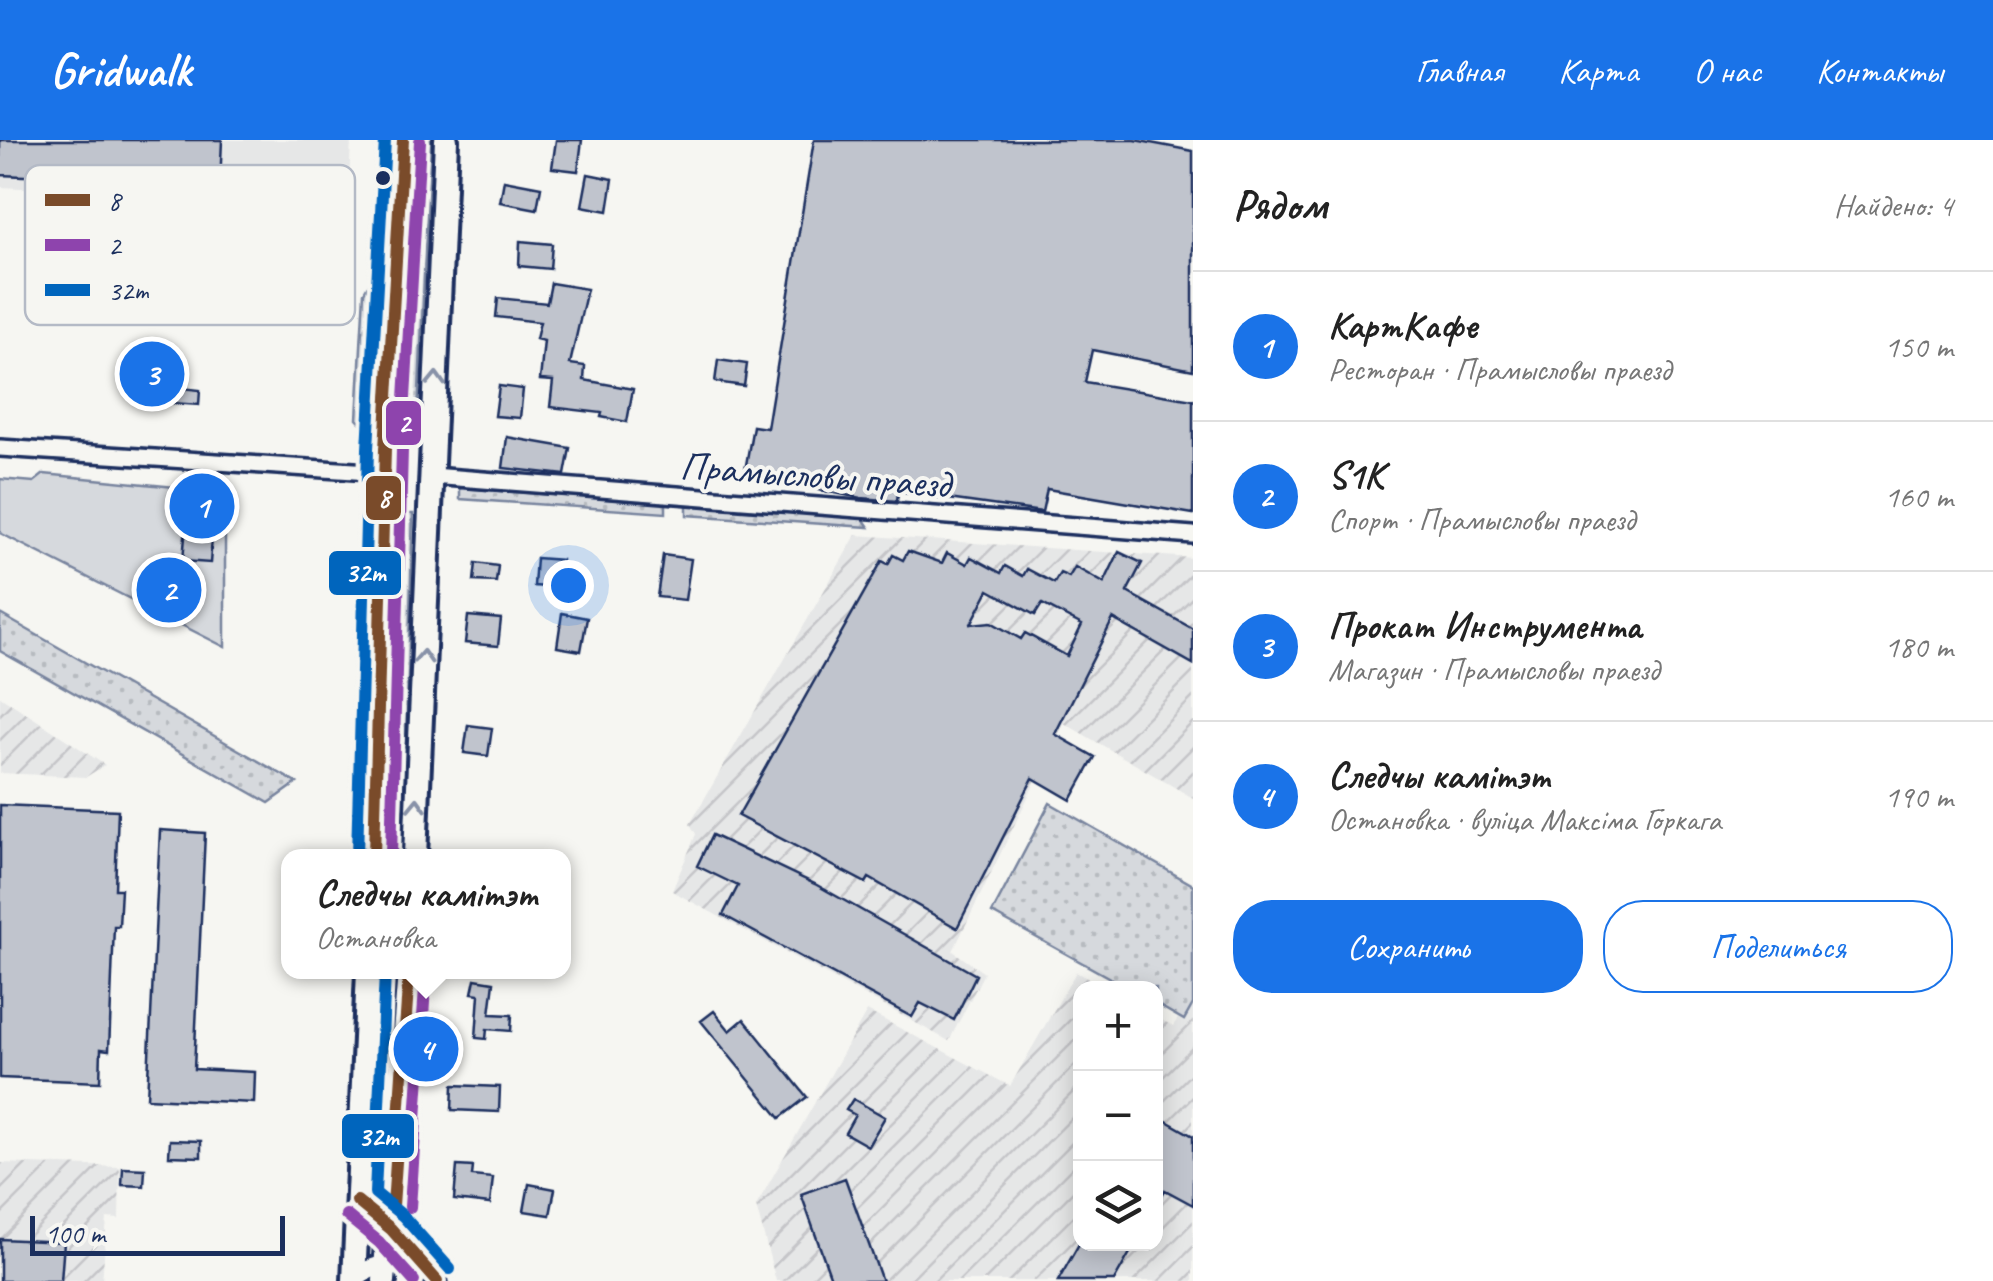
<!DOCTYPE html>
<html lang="ru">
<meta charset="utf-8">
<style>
:root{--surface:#fff;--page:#f6f6f6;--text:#222;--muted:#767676;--line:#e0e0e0;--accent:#1a73e8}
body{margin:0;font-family:Caveat,sans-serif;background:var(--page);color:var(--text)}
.controls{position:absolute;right:30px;bottom:30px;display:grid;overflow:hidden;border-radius:20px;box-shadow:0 5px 25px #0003}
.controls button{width:90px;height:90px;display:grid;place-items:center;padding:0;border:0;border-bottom:2px solid var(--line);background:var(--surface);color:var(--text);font:50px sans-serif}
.scale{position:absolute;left:30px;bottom:25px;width:255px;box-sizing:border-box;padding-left:10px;border:5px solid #1b2f5e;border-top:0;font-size:28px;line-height:35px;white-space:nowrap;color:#1b2f5e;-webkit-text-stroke:8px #f6f6f2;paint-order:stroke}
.you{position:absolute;left:568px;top:445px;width:35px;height:35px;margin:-25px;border:8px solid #fff;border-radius:50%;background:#1a73e8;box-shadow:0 0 0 15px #1a73e833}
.badge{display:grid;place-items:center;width:65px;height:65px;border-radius:50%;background:var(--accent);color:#fff;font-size:32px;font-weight:700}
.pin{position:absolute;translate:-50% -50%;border:5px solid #fff;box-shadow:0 2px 10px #0006}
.popup{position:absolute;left:281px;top:709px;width:290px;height:130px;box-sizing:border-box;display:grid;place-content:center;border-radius:20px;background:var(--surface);filter:drop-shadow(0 2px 8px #0005);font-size:32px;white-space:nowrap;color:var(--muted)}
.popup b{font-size:38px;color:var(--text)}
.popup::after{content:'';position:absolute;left:50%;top:100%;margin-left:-20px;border:20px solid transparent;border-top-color:var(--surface)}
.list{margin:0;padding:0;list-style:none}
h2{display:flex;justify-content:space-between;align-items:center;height:130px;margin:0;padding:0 40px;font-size:42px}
h2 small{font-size:32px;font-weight:400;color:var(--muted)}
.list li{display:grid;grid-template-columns:65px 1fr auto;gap:30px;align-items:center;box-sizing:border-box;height:150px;padding:0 40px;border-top:2px solid var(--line)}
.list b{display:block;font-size:38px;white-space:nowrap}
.list p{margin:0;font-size:32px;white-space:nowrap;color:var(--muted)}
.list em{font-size:32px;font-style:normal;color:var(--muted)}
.actions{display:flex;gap:20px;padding:30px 40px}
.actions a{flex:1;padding:22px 0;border:2px solid var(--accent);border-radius:40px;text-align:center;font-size:35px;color:var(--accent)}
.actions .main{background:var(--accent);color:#fff}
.icon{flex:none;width:55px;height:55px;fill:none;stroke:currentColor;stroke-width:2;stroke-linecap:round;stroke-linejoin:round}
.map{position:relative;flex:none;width:1193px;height:1141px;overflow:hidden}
header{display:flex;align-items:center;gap:60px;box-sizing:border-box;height:140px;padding:0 50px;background:var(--accent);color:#fff}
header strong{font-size:48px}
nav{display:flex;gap:55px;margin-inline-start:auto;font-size:35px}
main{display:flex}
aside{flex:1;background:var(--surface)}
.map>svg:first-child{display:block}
.built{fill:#e6e7e7}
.industrial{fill:url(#industrial-furrows)}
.grass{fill:url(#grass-dots);stroke:#78849e;stroke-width:2.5}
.forest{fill:url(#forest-firs);stroke:#78849e;stroke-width:2.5}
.garden{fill:#d6d9dd;stroke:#78849e;stroke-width:2.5}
.building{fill:#c0c4cd;stroke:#1b2f5e;stroke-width:2.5;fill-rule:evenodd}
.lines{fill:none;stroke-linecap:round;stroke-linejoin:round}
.minor-casing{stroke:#1b2f5e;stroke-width:22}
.tertiary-casing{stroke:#1b2f5e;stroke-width:25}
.primary-casing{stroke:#1b2f5e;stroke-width:30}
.minor{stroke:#f6f6f2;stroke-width:15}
.tertiary{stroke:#f6f6f2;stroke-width:18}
.primary{stroke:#f6f6f2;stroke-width:22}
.bus-1-casing{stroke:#f6f6f2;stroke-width:20}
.bus-2-casing{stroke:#f6f6f2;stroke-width:20}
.bus-3-casing{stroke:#f6f6f2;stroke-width:20}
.bus-1{stroke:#7a4b2a;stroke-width:12}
.bus-2{stroke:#8e44ad;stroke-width:12}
.bus-3{stroke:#0065bd;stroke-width:12}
.oneway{stroke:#8892a8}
.bus-dot{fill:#1b2f5e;stroke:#f6f6f2;stroke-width:4}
.labels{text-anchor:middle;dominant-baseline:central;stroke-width:8;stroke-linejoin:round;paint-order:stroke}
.street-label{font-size:40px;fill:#1b2f5e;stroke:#f6f6f2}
.key{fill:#f6f6f2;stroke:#b4bac6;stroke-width:2.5}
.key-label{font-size:28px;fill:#1b2f5e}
.line-badge{stroke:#f6f6f2;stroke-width:4}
.badge-label{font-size:28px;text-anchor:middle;font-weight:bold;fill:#fff}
</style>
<header>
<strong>Gridwalk</strong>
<nav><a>Главная</a><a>Карта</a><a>О нас</a><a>Контакты</a></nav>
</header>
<main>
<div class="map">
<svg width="1193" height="1141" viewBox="0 0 1193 1141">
<defs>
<pattern id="industrial-furrows" width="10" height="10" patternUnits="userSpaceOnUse" patternTransform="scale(2.5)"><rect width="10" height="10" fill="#e6e7e7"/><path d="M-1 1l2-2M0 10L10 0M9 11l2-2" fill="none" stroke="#c5c6c9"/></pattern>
<pattern id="grass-dots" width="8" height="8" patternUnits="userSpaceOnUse" patternTransform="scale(2.5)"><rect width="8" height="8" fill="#d6d9dd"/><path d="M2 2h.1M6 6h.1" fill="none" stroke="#b7bbc0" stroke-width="1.8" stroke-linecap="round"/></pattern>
<pattern id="forest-firs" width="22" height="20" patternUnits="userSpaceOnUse" patternTransform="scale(2.5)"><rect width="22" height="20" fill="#d6d9dd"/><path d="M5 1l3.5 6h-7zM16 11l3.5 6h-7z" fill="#b7bbc0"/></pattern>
</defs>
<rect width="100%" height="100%" fill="#f6f6f2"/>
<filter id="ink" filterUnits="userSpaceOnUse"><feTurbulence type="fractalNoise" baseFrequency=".01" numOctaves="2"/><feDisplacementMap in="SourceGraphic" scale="20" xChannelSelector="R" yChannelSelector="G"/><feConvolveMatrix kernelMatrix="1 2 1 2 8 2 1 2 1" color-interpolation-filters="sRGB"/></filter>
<g filter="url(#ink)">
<path class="built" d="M0 0H351L348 64 0 47Z"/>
<path class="industrial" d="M856 395 1193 418V658L1064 583 953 811 984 833 949 901 672 751 696 694 690 684Z
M0 556 105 625 86 637 0 633Z
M1076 832 1105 848H1080V1104H1156V877L1173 886 1193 855V1141H776L756 1066 867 871 1010 946Z
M0 1023 120 1027 119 1079 107 1078 102 1141H0Z"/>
<path class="grass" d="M421 0H430L417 297H407Z
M460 348 666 363V373L460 359Z
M687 365 862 377 869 387 687 375Z
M402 374H413L406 607 396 602Z
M0 474 297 643 269 663 0 511Z
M1050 663 1193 745V864L1184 880 1156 864V848H1128L992 773Z
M380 832H388L379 998 369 997Z"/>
<path class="forest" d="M368 145 378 170 373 285 369 292 357 279 364 152Z"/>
<path class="garden" d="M44 334 225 352V507L0 393V339L34 342Z"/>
<path class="building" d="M0 0H222L220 44 0 35Z
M556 0H582L578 31 552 28Z
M814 0H1135L1193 11V230L1092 210 1085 242 1193 260V374L1047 349 1042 372 898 352 897 361 861 358 744 336 753 286 767 288Z
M588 34 613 39 608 71 582 66Z
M504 40 541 47 537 69 500 62Z
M520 101 552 104 550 129 519 126Z
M551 143 587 149 570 224 585 226 584 240 633 249 627 282 601 277 602 273 550 267 553 241 540 240 544 201 536 199 540 182 496 177 498 158 547 163Z
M718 220 747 224 744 246 715 242Z
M143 226H159L158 249 141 248Z
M499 246 523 249 520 278 495 276Z
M173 247 200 250 199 265 172 263Z
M507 297 570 308 565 335 503 328Z
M188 359 215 361 210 423 183 421Z
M908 411 942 423 947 413 967 424 971 417 1001 433 1005 426 1023 436 1027 429 1054 443 1060 433 1069 437 1075 427 1104 443 1119 412 1142 423 1127 452 1193 489V524L1113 479 1055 594 1095 617 1071 660 1033 638 957 788 869 738 866 743 738 676 882 421 888 424 893 415 903 420ZM989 450 1035 475 1042 464 1082 485 1067 516 1025 493 1021 499 991 482 971 484Z
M663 415 691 419 685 460 657 457Z
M536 418 562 420 559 448 534 446Z
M476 423 498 426 496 442 474 441Z
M562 473 587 478 581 511 557 507Z
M468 476 501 479 498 506 465 503Z
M468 585 492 588 488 616 464 613Z
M0 665 118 670 115 749H121L119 786H114L109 910 101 909 100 942 0 938Z
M160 690 205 693 194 929 255 932 254 963 147 958Z
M712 695 815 744 976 835 954 880 920 863 912 877 723 775 738 746 697 726Z
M475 839 494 842 490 874 512 875 511 891 487 889 486 899 476 898 479 854 472 853Z
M714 871 730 891 744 879 807 957 780 978 701 881Z
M453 945 500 947 499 972 452 970Z
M853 959 885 977 868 1006 845 993 855 975 846 970Z
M1156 975 1193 996V1065L1165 1050 1156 1067Z
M170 1000 201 1001V1017L169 1016Z
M457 1026 473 1027 472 1036 493 1038 490 1064 454 1060Z
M123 1028 145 1029 144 1046 122 1045Z
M845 1038 882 1141H832L801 1054Z
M529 1044 555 1049 550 1075 524 1071Z
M0 1099 64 1102 61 1141H0Z
M1079 1104H1135L1114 1141H1058Z"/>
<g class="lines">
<g class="minor-casing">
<path id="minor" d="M0 308 385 333
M432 336 1193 395"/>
</g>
<g class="tertiary-casing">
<path id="tertiary" d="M357 1061 391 1089 437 1141
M354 1141C374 1120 399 1122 426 1128"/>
</g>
<g class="primary-casing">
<path id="primary" d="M374 716 385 309 403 0
M415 716 446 0
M354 1141 368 832
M384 1141 409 832"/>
</g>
<use href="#minor" class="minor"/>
<use href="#tertiary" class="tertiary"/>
<use href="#primary" class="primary"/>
<g class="bus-1-casing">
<path id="bus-1" d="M374 716 385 309 403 0
M357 1061 391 1089 437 1141
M393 1066 409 832"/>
</g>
<g class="bus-2-casing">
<path id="bus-2" d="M391 716 402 310 420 1
M410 1067 426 833
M346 1075 379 1102 414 1141"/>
</g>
<g class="bus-3-casing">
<path id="bus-3" d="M357 716 368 309 385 0
M385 833 375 1053 403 1076 450 1129"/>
</g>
<use href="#bus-1" class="bus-1"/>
<use href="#bus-2" class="bus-2"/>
<use href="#bus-3" class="bus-3"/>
</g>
<defs><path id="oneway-chevron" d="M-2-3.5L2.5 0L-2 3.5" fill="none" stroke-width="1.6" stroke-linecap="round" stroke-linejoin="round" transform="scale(2.5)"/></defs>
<g class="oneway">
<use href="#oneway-chevron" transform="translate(436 239) rotate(-88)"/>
<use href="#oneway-chevron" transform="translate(423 517) rotate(-87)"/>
<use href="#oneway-chevron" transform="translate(417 665) rotate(-88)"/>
</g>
</g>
<circle class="bus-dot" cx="383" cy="38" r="9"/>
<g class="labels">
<g class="street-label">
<text transform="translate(815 335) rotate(4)">Прамысловы праезд</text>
</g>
</g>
<rect x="25" y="25" width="330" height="160" rx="15" class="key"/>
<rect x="45" y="54" width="45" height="12" fill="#7a4b2a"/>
<rect x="45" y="99" width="45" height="12" fill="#8e44ad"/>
<rect x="45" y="144" width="45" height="12" fill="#0065bd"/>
<g class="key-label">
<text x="108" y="70">8</text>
<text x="108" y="115">2</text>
<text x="108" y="160">32т</text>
</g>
<g class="line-badge">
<rect x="384" y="259" width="39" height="48" rx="10" fill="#8e44ad"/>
<rect x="364" y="334" width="39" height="48" rx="10" fill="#7a4b2a"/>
<rect x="327" y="409" width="76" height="48" rx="10" fill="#0065bd"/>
<rect x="340" y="972" width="76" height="48" rx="10" fill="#0065bd"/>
</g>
<g class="badge-label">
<text x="404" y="293">2</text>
<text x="384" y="367">8</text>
<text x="365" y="442">32т</text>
<text x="378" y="1006">32т</text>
</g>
</svg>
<div class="controls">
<button>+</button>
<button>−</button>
<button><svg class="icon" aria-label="layers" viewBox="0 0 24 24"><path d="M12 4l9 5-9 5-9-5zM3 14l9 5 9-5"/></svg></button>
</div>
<div class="scale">100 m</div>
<div class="you"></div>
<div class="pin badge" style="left:202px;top:366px">1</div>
<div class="pin badge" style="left:169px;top:450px">2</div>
<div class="pin badge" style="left:152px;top:234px">3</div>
<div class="pin badge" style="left:426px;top:909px">4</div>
<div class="popup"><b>Следчы камітэт</b>Остановка</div>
</div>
<aside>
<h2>Рядом<small>Найдено: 4</small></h2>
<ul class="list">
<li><span class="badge">1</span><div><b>КартКафе</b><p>Ресторан · Прамысловы праезд</p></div><em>150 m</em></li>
<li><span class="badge">2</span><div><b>S1K</b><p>Спорт · Прамысловы праезд</p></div><em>160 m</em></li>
<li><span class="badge">3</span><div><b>Прокат Инструмента</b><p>Магазин · Прамысловы праезд</p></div><em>180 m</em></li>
<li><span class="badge">4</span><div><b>Следчы камітэт</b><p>Остановка · вуліца Максіма Горкага</p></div><em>190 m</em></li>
</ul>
<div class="actions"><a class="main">Сохранить</a><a>Поделиться</a></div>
</aside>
</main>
